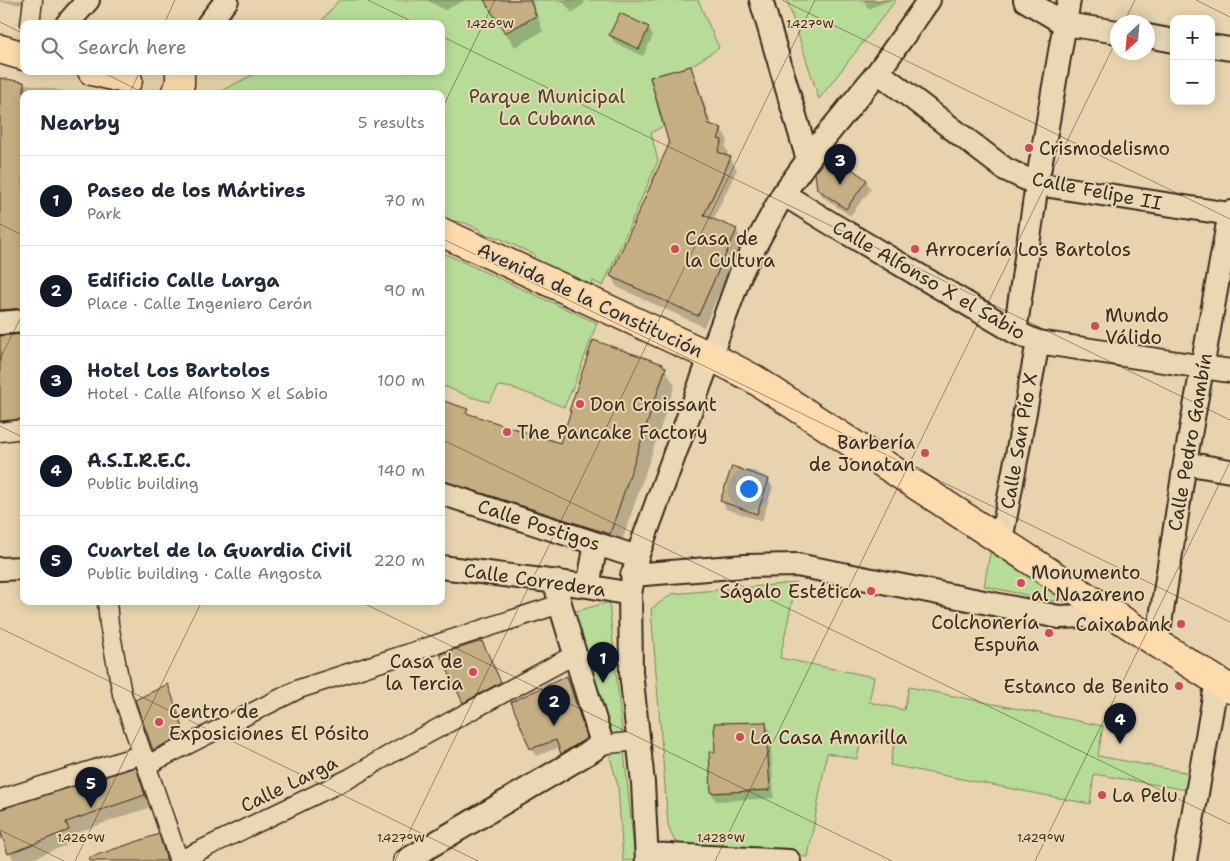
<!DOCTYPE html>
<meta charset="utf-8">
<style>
:root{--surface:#fff;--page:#f6f6f7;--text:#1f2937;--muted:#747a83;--line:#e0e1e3;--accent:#111827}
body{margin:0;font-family:"Shantell Sans",sans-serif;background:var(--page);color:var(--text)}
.controls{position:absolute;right:15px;top:15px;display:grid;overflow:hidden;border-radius:10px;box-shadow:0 2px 12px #0003}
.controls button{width:45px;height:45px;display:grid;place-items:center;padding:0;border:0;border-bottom:1px solid var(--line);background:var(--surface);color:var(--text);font:25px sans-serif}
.compass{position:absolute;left:1110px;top:15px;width:45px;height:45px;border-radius:50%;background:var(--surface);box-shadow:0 2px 12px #0003;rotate:206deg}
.you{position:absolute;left:748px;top:488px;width:18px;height:18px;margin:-12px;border:4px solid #fff;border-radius:50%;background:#1a73e8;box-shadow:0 0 0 8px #1a73e833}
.badge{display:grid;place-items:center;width:32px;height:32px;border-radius:50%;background:var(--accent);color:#fff;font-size:16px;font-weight:700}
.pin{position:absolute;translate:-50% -41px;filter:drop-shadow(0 1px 2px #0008)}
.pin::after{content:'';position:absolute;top:26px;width:18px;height:15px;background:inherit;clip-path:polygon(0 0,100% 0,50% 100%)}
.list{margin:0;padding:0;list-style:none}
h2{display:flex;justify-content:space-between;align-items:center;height:65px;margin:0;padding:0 20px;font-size:21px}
h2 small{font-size:16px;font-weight:400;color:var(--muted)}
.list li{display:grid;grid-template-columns:32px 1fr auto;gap:15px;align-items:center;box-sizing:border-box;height:90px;padding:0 20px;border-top:1px solid var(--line)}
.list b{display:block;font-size:19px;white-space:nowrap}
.list p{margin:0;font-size:16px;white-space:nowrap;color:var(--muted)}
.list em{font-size:16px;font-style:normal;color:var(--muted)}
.icon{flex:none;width:28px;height:28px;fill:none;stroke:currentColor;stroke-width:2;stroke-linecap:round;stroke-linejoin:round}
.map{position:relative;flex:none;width:1230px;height:861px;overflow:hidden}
.search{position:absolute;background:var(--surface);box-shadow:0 2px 12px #0003;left:20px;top:20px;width:425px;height:55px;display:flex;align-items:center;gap:12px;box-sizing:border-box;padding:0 18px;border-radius:10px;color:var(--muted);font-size:19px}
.panel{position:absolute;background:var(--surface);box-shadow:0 2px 12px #0003;left:20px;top:90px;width:425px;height:515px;border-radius:10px}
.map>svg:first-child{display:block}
.green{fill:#b7dc97;stroke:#79835a}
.shadow{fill:#0003}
.building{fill:#c5ae82;stroke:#3b2a1e}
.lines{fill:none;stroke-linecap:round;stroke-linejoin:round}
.pedestrian-casing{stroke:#3b2a1e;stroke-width:21}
.minor-casing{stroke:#3b2a1e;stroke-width:26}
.primary-casing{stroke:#3b2a1e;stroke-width:31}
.pedestrian{stroke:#ead8b5;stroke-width:18}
.minor{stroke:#ead8b5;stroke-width:22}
.primary{stroke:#fedbac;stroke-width:28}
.ticks{fill:none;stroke:#3b2a1e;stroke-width:1;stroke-opacity:0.45}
.poi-dot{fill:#d1495b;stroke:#ead8b5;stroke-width:2}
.labels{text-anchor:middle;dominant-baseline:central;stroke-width:4;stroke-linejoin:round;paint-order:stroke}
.park-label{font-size:19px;fill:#4e4530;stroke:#ead8b5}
.poi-label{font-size:19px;fill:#3b2a1e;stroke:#ead8b5;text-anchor:start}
.street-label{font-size:19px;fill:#3b2a1e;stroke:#ead8b5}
.ticks-label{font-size:12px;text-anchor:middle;fill:#3b2a1e;stroke:#ead8b5;stroke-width:4;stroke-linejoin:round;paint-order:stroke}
</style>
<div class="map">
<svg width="1230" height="861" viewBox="0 0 1230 861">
<rect width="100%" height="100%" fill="#e7d4ae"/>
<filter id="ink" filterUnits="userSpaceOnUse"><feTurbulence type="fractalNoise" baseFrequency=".02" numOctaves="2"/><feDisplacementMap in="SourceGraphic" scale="10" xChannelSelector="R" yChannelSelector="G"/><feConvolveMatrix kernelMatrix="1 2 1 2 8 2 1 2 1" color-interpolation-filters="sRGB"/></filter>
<g filter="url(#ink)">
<path class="green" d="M339 0H698L719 48 691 66 650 77 663 126 651 133 658 161 603 286 593 281 590 287 532 261 535 255 499 238 483 234 479 229 465 223 441 219V94H222L223 90 260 71H441V24H319Z
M787 0H896L819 99Z
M441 252 597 323 575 383 564 407 513 388 499 386 489 402 471 397 441 385Z
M991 548 1060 595 1059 598 1054 601 984 586Z
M796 583 780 658 874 677 869 702 904 710 909 687 1103 726 1098 756 1190 773 1187 790 1094 774 1090 804 890 765 894 744 861 740 857 759 827 753 808 857 687 848 674 840 668 825 651 609 672 594Z
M609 602 635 860 623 861 618 786 570 613Z"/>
<path class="shadow" d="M0 0H27L25 5 0 2Z
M427 0H465L445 10Z
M484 0H532L543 31 515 47Z
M562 0H583L585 3 572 13Z
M864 0H891L868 9Z
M648 28 653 36 643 56 615 43 610 35Z
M690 67 696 78 712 126 721 129 728 140 725 147 728 152 726 156 730 158 737 169 713 220 736 230 743 241 704 327 617 287 611 276 670 144Z
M0 79 78 94H24V320L0 324Z
M866 181 871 189 850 216 823 197 819 189Z
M24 335V431L0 436V337Z
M662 365 675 385 619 550 441 495V401L467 410 470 415 560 445 572 413 570 411Z
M768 480 773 487 762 521 726 509 722 501Z
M482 642 505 690 468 710 464 702Z
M566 677 571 685 590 746 567 761 560 747 536 756 532 748Z
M167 686 171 694 189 742 158 757 154 750 137 701Z
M765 723 770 731 774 798 716 801 712 793 716 753Z
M135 769 142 781 151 807 72 834 74 842 27 861H14L4 838 0 840V810Z
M158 836 165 847 169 861H94Z"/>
<path class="building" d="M484 0H530L536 16 505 33Z
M620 13 649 27 639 49 609 35Z
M691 66 709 124 722 128 718 139 722 140 718 152 731 157 704 215 737 229 698 316 610 276 669 144 650 77Z
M0 78 24 82V308L0 310Z
M830 153 867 180 846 209 817 189 815 173Z
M24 334V419L0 421V336Z
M593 340 663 364V366L666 367 610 534 441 480V400L468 409 466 413 560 443 571 411H569Z
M732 466 769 479 757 514 720 501Z
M482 641 501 682 463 703 440 654Z
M567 676 587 738 561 754 556 740 530 749 511 702Z
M168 684 185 734 153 750 135 700Z
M766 722 770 790 711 793 709 752H715L714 723Z
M136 767 145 795 66 822 69 830 8 854 0 830V809Z
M159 834 167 861H89L88 858Z"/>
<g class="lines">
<g class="pedestrian-casing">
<path id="pedestrian" d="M30 24 33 0
M0 432 24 429
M107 601 109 624 122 694 179 861
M599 745 638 741
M147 765 299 689 560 604
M0 799 143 754
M178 861 350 778 394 752 574 655"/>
</g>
<g class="minor-casing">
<path id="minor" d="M761 0 808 160
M1025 0 1065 24 1118 32
M67 24 88 0
M208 24 227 0
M1148 36 1174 41
M1211 46 1230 49
M878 72 1005 169 1037 184 1230 214
M783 194 832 224 1015 332 1038 342 1230 371
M0 323 24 321
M1015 332 1037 184 1069 0
M1185 463 1230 471
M441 493 637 557
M1001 541 1038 342
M441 567 588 586 630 594
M0 569 24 568
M632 575 745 566 797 565 1059 617 1114 615
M588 586 596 544
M1157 643 1185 463 1230 212
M648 854 789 861
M405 861 593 750 599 745 600 737 560 604 555 581
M647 861 643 783 631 672 630 594 637 557 742 270 783 194 821 142 878 72 929 0
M1185 861 1217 680"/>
</g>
<g class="primary-casing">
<path id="primary" d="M0 49 24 56
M92 71 128 80
M175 94 180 84V71
M441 232 712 357 754 379 1157 643 1230 689"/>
</g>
<use href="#pedestrian" class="pedestrian"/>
<use href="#minor" class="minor"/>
<use href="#primary" class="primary"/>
</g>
</g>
<path class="ticks" d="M368 0 417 24M782 0 1230 219M1196 0 1230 17M0 22 24 34M1124 22 1135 0M164 24 175 0M441 36 1230 420M100 71 146 94M129 94 140 71M441 111 495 0M0 224 24 236M441 238 1230 622M0 359 24 311M0 426 24 438M441 439 1230 824M359 601 892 861M0 628 478 861M0 830 64 861M75 861 202 601M395 861 815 0M715 861 1118 37M1035 861 1230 462"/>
<g class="poi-dot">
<circle cx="1029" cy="148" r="5"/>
<circle cx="675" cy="249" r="5"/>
<circle cx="915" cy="249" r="5"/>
<circle cx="1095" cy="326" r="5"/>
<circle cx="580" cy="404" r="5"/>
<circle cx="507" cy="432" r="5"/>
<circle cx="925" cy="453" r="5"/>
<circle cx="1021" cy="583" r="5"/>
<circle cx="871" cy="591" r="5"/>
<circle cx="1181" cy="624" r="5"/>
<circle cx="1049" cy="633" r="5"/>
<circle cx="473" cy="672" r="5"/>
<circle cx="1179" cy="686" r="5"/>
<circle cx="159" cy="722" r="5"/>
<circle cx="740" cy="737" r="5"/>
<circle cx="1102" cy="795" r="5"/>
</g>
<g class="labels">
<g class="park-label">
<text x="547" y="96">Parque Municipal<tspan x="547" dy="22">La Cubana</tspan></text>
</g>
<g class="poi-label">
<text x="1039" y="148">Crismodelismo</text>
<text x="685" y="238">Casa de<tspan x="685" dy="22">la Cultura</tspan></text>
<text x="925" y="249">Arrocería Los Bartolos</text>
<text x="1105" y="315">Mundo<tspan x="1105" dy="22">Válido</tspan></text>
<text x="590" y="404">Don Croissant</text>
<text x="517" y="432">The Pancake Factory</text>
<text x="915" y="442" text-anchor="end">Barbería<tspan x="915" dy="22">de Jonatan</tspan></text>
<text x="1031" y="572">Monumento<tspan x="1031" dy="22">al Nazareno</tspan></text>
<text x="861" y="591" text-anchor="end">Ságalo Estética</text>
<text x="1039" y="622" text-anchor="end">Colchonería<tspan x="1039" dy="22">Espuña</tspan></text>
<text x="1171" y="624" text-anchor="end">Caixabank</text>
<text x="463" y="661" text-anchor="end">Casa de<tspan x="463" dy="22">la Tercia</tspan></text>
<text x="1169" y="686" text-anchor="end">Estanco de Benito</text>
<text x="169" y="711">Centro de<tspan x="169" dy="22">Exposiciones El Pósito</tspan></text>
<text x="750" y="737">La Casa Amarilla</text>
<text x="1112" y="795">La Pelu</text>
</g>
<g class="street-label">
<text transform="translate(1097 191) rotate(11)">Calle Felipe II</text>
<text transform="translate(929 280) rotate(30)">Calle Alfonso X el Sabio</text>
<text transform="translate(590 300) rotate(25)">Avenida de la Constitución</text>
<text transform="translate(1019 441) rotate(-80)">Calle San Pío X</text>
<text transform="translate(1190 442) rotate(-80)">Calle Pedro Gambín</text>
<text transform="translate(539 525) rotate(18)">Calle Postigos</text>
<text transform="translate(535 580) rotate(8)">Calle Corredera</text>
<text transform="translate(289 784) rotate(-26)">Calle Larga</text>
</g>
</g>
<g class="ticks-label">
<text x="490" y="28">1.426°W</text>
<text x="810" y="28">1.427°W</text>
<text x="81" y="842">1.426°W</text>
<text x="401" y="842">1.427°W</text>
<text x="721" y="842">1.428°W</text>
<text x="1041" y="842">1.429°W</text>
</g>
</svg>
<div class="controls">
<button>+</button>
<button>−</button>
</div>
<svg class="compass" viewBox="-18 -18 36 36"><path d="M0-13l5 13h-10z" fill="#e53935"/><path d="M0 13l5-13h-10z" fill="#747a83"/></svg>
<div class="you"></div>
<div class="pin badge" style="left:603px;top:683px">1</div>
<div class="pin badge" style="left:554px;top:726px">2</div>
<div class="pin badge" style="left:840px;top:185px">3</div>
<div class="pin badge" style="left:1120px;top:744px">4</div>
<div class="pin badge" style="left:91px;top:808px">5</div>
<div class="search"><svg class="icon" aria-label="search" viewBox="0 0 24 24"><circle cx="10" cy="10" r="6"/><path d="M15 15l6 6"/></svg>Search here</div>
<section class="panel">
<h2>Nearby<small>5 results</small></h2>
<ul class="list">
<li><span class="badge">1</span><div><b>Paseo de los Mártires</b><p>Park</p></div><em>70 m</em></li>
<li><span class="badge">2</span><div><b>Edificio Calle Larga</b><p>Place · Calle Ingeniero Cerón</p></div><em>90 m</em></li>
<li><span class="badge">3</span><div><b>Hotel Los Bartolos</b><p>Hotel · Calle Alfonso X el Sabio</p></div><em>100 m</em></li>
<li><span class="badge">4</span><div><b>A.S.I.R.E.C.</b><p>Public building</p></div><em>140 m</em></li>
<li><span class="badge">5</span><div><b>Cuartel de la Guardia Civil</b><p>Public building · Calle Angosta</p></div><em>220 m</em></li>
</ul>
</section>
</div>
